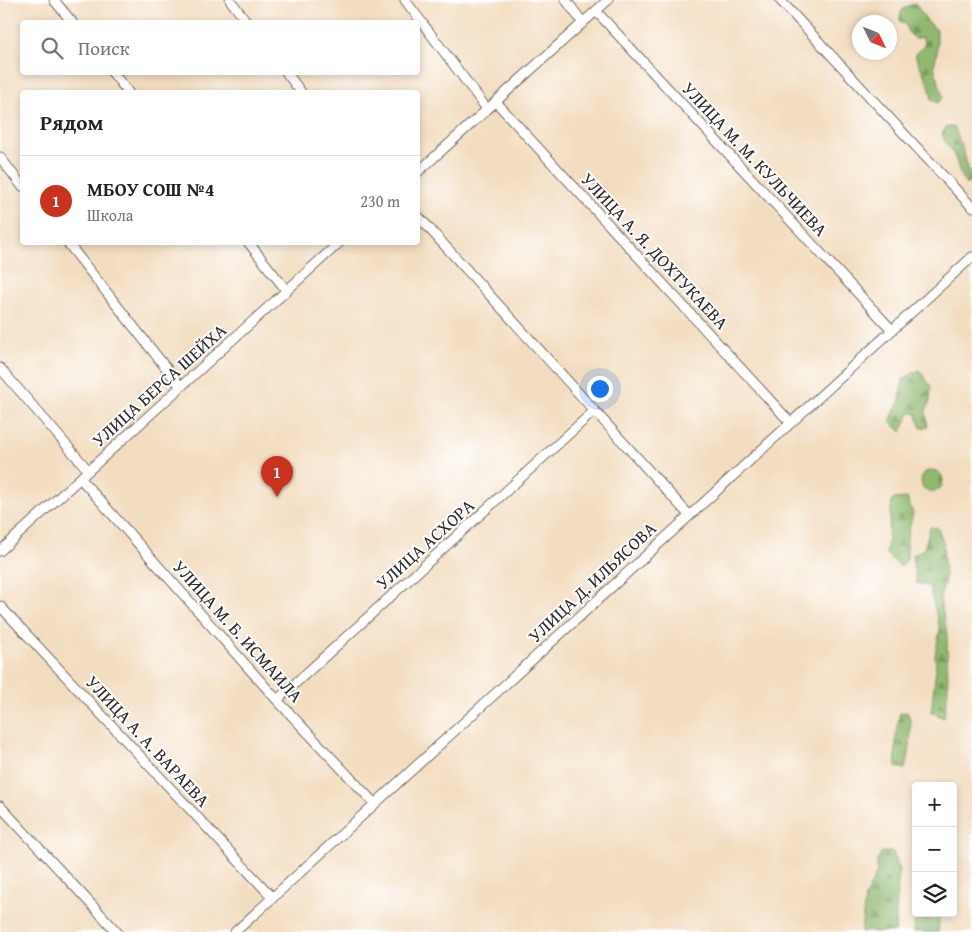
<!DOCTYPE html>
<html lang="ru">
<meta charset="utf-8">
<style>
:root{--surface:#fff;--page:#f2f2f2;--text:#202124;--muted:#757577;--line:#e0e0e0;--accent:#c8321e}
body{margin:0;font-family:"Gentium Book Plus",serif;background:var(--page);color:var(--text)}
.controls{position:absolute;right:15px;bottom:15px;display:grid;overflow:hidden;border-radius:5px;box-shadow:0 2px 8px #0003}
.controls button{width:45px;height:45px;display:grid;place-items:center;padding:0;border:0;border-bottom:1px solid var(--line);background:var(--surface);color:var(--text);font:25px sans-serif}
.compass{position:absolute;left:852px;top:15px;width:45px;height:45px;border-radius:50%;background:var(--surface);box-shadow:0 2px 8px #0003;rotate:133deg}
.you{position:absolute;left:599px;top:388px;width:18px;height:18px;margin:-12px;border:4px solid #fff;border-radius:50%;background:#1a73e8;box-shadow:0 0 0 8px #1a73e833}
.badge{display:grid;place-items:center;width:32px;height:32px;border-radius:50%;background:var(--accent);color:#fff;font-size:16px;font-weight:700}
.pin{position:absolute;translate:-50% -41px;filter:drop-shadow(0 1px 2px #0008)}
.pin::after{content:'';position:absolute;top:26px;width:18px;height:15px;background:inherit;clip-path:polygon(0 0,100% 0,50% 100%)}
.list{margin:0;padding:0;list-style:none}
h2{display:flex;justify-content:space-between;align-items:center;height:65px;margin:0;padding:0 20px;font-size:21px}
h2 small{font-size:16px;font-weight:400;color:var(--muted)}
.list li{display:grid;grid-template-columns:32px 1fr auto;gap:15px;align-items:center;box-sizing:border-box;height:90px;padding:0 20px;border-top:1px solid var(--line)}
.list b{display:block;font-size:19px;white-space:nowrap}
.list p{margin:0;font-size:16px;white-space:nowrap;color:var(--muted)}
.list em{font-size:16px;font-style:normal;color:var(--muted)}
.icon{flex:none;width:28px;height:28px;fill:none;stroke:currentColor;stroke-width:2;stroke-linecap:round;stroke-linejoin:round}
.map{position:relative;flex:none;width:972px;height:932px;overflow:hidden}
.search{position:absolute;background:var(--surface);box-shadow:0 2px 8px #0003;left:20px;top:20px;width:400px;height:55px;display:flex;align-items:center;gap:12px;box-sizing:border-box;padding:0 18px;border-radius:5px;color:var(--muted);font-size:19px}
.panel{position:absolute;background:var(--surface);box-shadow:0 2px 8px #0003;left:20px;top:90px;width:400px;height:155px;border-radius:5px}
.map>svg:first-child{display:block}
.forest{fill:url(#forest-firs);stroke:#5e724c}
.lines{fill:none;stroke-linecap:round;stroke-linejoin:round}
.street-casing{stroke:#71695f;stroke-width:11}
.street{stroke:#fff;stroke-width:9}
.labels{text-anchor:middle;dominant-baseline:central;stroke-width:4;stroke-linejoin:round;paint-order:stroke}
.street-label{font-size:18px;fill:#2b2b2b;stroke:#fff}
</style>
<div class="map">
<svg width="972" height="932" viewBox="0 0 972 932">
<defs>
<pattern id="forest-firs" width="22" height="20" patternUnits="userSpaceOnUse" patternTransform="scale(1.25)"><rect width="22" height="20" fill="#90b86e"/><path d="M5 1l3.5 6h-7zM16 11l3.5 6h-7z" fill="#76965b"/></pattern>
</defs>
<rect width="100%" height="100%" fill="#fff"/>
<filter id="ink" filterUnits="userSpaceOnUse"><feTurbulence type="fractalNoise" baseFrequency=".02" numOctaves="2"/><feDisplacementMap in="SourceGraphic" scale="10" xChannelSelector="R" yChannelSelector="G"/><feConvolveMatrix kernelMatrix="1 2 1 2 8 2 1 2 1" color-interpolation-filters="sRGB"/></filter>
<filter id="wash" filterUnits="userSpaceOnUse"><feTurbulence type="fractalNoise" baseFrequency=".0096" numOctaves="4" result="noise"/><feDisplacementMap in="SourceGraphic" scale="20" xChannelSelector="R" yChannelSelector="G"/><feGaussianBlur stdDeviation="1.12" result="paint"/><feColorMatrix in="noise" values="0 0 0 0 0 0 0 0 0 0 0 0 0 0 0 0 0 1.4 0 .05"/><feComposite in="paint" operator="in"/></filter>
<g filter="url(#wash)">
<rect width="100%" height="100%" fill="#f3ddc0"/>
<path class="forest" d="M916 4 927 21 937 30V53L934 66 943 97 938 103 932 100 929 85 915 55 925 44 922 37 915 39 908 32 906 25 900 21C899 10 905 5 916 4Z
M946 127H954L962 147 972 181 966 185C959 176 959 166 954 155 950 148 944 142 942 134Z
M919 370 931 386 930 401 926 411 928 427 921 428 916 413H910L901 432 890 421 900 400 903 379Z
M921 481a11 11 0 1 1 22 0a11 11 0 1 1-22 0Z
M907 498 913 513 907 538V559L901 567 886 554 892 499Z
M930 527 938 528 943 541 945 580 940 598 947 634 948 689 944 718 931 712 936 669 935 655 940 629 929 586 916 583 912 555 924 549Z
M907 712C914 722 910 757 905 769L896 767C895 748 895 731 900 713Z
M882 852H893L899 869 895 932H861L865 897 877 872V861Z
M916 904V913H940L938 932H914Z"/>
</g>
<g filter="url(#ink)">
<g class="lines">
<g class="street-casing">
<path id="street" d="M54 0 72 22
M230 0 247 22
M405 0 487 109
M566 0 583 23
M780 0 972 207
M596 11 891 329
M112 72 128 92
M286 72 301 92
M496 102 790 422
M0 157 22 186
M418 172 608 0
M418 216 689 515
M67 242 181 387
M248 242 287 291
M0 368 88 470
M80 478 277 700 375 804
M0 551 340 242
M0 606 273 898
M277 700 594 411
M0 806 117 932
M235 932 972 257"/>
</g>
<use href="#street" class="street"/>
</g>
</g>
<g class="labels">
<g class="street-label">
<text transform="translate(755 159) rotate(47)">УЛИЦА М. М. КУЛЬЧИЕВА</text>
<text transform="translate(655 251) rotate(47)">УЛИЦА А. Я. ДОХТУКАЕВА</text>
<text transform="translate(159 385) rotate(-42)">УЛИЦА БЕРСА ШЕЙХА</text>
<text transform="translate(425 544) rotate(-42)">УЛИЦА АСХОРА</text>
<text transform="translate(592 582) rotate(-43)">УЛИЦА Д. ИЛЬЯСОВА</text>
<text transform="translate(238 631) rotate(48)">УЛИЦА М. Б. ИСМАИЛА</text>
<text transform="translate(148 741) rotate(47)">УЛИЦА А. А. ВАРАЕВА</text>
</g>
</g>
</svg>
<div class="controls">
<button>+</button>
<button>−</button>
<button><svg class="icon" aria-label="layers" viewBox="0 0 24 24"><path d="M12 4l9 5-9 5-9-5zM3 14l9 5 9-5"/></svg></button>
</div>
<svg class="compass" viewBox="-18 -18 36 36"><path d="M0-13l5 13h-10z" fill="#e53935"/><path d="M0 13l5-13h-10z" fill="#757577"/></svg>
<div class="you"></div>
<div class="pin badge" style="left:277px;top:497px">1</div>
<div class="search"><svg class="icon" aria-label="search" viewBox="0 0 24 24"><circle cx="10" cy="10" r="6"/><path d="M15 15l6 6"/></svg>Поиск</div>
<section class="panel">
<h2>Рядом<small></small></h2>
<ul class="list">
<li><span class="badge">1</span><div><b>МБОУ СОШ №4</b><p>Школа</p></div><em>230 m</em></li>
</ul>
</section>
</div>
